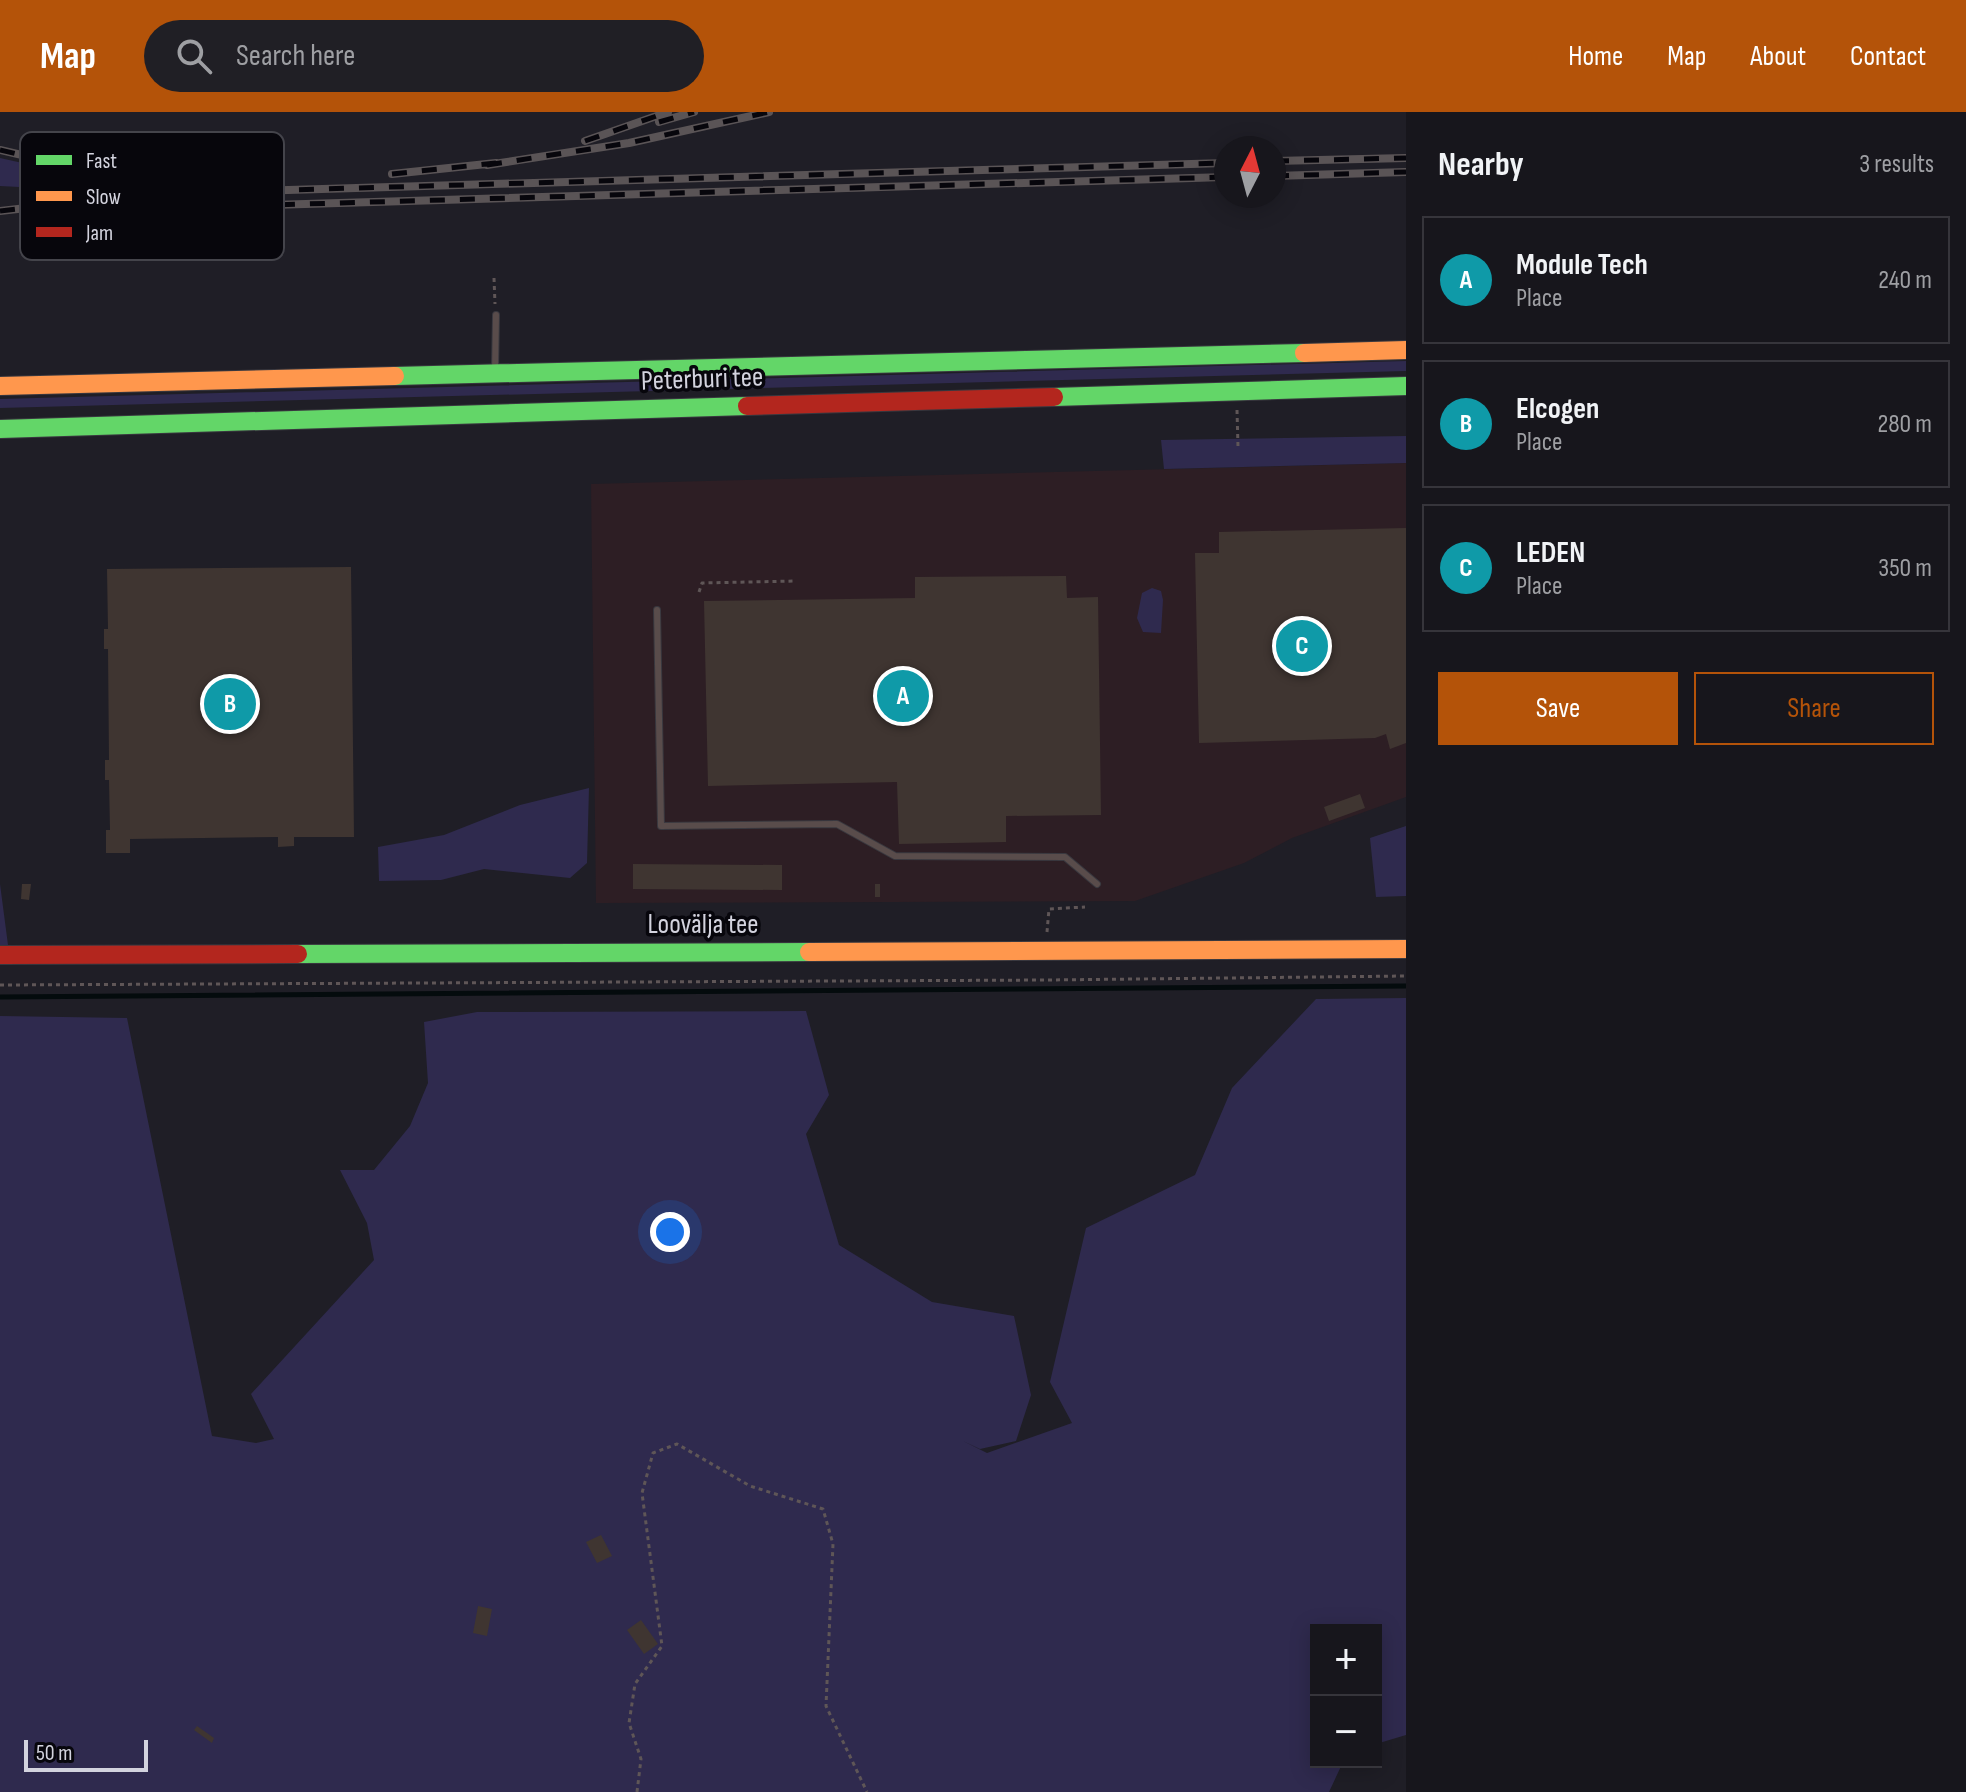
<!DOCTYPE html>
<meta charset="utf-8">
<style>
:root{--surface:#17161c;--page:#201f25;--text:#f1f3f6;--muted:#9e9fa3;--line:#36353b;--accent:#b45309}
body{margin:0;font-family:"Sofia Sans Condensed",sans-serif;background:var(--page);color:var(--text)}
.controls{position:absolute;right:24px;bottom:24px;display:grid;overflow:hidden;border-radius:0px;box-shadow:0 4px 20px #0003}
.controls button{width:72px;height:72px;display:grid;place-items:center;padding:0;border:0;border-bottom:2px solid var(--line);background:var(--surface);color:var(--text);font:40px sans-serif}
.compass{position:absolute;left:1214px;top:24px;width:72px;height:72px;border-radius:50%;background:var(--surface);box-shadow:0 4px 20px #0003;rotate:6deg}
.scale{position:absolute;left:24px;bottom:20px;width:124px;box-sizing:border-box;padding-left:8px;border:4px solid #d3d3de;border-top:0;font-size:22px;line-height:28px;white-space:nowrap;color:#d3d3de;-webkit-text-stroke:6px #07060c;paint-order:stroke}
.you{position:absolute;left:670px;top:1120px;width:28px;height:28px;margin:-20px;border:6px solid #fff;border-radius:50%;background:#1a73e8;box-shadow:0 0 0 12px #1a73e833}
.badge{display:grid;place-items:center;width:52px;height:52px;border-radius:50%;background:var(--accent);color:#fff;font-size:26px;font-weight:700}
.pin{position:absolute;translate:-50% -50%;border:4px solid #fff;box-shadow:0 2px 8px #0006}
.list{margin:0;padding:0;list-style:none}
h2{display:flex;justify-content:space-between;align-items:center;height:104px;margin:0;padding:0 32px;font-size:34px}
h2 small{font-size:26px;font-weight:400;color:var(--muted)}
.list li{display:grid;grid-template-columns:52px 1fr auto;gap:24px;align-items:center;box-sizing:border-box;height:128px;margin:0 16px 16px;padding:0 16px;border:2px solid var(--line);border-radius:0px}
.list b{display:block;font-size:30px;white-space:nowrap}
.list p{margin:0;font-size:26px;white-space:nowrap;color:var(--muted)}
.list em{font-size:26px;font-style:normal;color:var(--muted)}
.actions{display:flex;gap:16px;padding:24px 32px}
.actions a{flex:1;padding:18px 0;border:2px solid var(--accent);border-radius:0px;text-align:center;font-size:28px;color:var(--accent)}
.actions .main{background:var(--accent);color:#fff}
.icon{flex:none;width:44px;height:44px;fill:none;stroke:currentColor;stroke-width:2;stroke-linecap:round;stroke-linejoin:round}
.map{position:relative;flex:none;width:1406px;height:1680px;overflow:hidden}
header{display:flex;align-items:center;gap:48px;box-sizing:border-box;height:112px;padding:0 40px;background:var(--accent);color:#fff}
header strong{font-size:38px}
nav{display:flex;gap:44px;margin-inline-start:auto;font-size:28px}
.search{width:560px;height:72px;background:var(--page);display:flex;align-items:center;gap:20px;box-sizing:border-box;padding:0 28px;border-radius:44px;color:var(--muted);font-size:30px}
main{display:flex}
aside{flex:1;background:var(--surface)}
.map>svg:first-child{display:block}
.industrial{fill:#2d1e24}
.green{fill:#2f2a4e}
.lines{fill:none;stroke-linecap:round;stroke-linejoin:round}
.stream{stroke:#040b0d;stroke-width:5}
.building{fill:#3f3531}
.lane-casing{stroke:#39383f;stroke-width:8}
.fast-casing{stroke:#39383f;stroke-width:20}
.slow-casing{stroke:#39383f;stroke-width:20}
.jam-casing{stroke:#39383f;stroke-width:20}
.path{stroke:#5f5657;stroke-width:3;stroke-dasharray:4 4;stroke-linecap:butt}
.lane{stroke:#594c4b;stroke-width:6}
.fast{stroke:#63d668;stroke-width:18}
.slow{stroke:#ff974d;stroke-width:18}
.jam{stroke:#b3261e;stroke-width:18}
.rail-casing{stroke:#5a5456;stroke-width:8}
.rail{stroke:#07060c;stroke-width:5;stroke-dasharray:15;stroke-linecap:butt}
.labels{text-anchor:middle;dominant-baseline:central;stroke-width:7;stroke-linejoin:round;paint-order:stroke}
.street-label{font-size:28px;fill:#d3d3de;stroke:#07060c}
.key{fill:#07060c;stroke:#44444b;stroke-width:2}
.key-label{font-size:22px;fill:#d3d3de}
</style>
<header>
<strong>Map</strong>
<div class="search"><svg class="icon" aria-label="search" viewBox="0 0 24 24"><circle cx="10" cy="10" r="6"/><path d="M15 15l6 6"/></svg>Search here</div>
<nav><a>Home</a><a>Map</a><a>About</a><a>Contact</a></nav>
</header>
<main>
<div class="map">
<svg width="1406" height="1680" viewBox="0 0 1406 1680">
<rect width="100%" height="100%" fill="#1f1e26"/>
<path class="industrial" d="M1406 351V685L1292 726 1244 751 1135 789 596 791 591 372Z"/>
<path class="green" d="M0 46 90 66 78 78 0 74Z
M1406 249V259L0 296V287Z
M1406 324V351L1164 357 1161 328Z
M1152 476 1161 479 1163 488 1161 521 1143 520 1137 506 1142 481Z
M589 676 587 751 570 766 484 757 441 768 379 769 378 735 444 723 520 693Z
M1406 714V784L1376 785 1370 726Z
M0 772 8 833H0Z
M1406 886V1623L1376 1632V1518H1316V1650H1343L1329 1680H0V904L127 906 212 1324 256 1331 274 1327 251 1282 374 1148 367 1111 340 1058H374L410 1014 428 971 424 910 477 900 806 899 829 983 806 1022 839 1133 932 1190 1014 1204 1031 1283 1016 1329 980 1337 963 1329 987 1341 1072 1311 1050 1270 1086 1116 1195 1063 1232 976 1316 887Z"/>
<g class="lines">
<path class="stream" d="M0 885 1406 874"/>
</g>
<path class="building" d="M1406 416V631L1390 637 1386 622 1375 626 1199 631 1195 441H1219V420Z
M351 455 354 725H294V734L278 735V725L130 727V741H106V718H110L109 668H105V648H109L108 537H104V517H108L107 457Z
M1066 464 1067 486 1098 485 1101 703 1006 704V730L899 732 897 670 708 674 704 489 915 486V465Z
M1360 682 1365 696 1329 709 1324 695Z
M633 752 782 753V778L633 777Z
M22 772H31L29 788 21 787Z
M875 772H880V785H875Z
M601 1423 612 1444 597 1451 586 1430Z
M478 1494 492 1497 487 1524 473 1521Z
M641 1508 658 1532 644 1542 627 1518Z
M197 1614 214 1626 212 1631 194 1618Z"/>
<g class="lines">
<g class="lane-casing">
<path id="lane" d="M495 258 496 203
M657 498 661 714 837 712 895 744 1065 745 1097 772"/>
</g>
<g class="fast-casing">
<path id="fast" d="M395 264 1304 241
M1054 285 1406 274
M0 317 747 294
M298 842 809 840"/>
</g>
<g class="slow-casing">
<path id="slow" d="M1304 241 1406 238
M0 274 395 264
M809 840 1406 837"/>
</g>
<g class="jam-casing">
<path id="jam" d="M747 294 1054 285
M0 843 298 842"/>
</g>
<path class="path" d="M494 166 495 192
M1237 298 1238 335
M699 480 702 471 795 469
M1047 820 1049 797 1085 795
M0 873 1047 868 1406 864
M637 1680 641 1647 629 1611 635 1572 662 1534 642 1381 653 1341 677 1332 750 1374 823 1397 833 1432 826 1594 867 1680"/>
<use href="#lane" class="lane"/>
<use href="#fast" class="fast"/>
<use href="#slow" class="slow"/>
<use href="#jam" class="jam"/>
<g class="rail-casing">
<path id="rail" d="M659 10 694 0
M585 29 668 0
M0 38 73 55 247 70
M1274 49 1406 46
M487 53 629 31 769 0
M392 62 496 51
M1274 64 1406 60
M100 98 1226 65
M0 99 148 82 1226 51"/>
</g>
<use href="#rail" class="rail"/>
</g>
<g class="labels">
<g class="street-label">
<text transform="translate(702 267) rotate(-2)">Peterburi tee</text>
<text x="703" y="812">Loovälja tee</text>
</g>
</g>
<rect x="20" y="20" width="264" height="128" rx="12" class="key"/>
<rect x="36" y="43" width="36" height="10" fill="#63d668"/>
<rect x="36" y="79" width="36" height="10" fill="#ff974d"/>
<rect x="36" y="115" width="36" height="10" fill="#b3261e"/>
<g class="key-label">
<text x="86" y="56">Fast</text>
<text x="86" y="92">Slow</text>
<text x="86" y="128">Jam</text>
</g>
</svg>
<div class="controls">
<button>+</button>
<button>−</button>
</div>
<svg class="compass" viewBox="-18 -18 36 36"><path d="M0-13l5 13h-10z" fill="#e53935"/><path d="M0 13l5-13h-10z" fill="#9e9fa3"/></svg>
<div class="scale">50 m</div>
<div class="you"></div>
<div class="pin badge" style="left:903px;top:584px;background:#0f9aa8">A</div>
<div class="pin badge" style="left:230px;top:592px;background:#0f9aa8">B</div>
<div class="pin badge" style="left:1302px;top:534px;background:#0f9aa8">C</div>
</div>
<aside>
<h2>Nearby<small>3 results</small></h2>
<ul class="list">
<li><span class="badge" style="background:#0f9aa8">A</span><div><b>Module Tech</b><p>Place</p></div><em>240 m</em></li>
<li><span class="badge" style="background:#0f9aa8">B</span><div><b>Elcogen</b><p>Place</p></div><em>280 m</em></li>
<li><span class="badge" style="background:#0f9aa8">C</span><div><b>LEDEN</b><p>Place</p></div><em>350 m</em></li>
</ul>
<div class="actions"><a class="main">Save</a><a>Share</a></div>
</aside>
</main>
